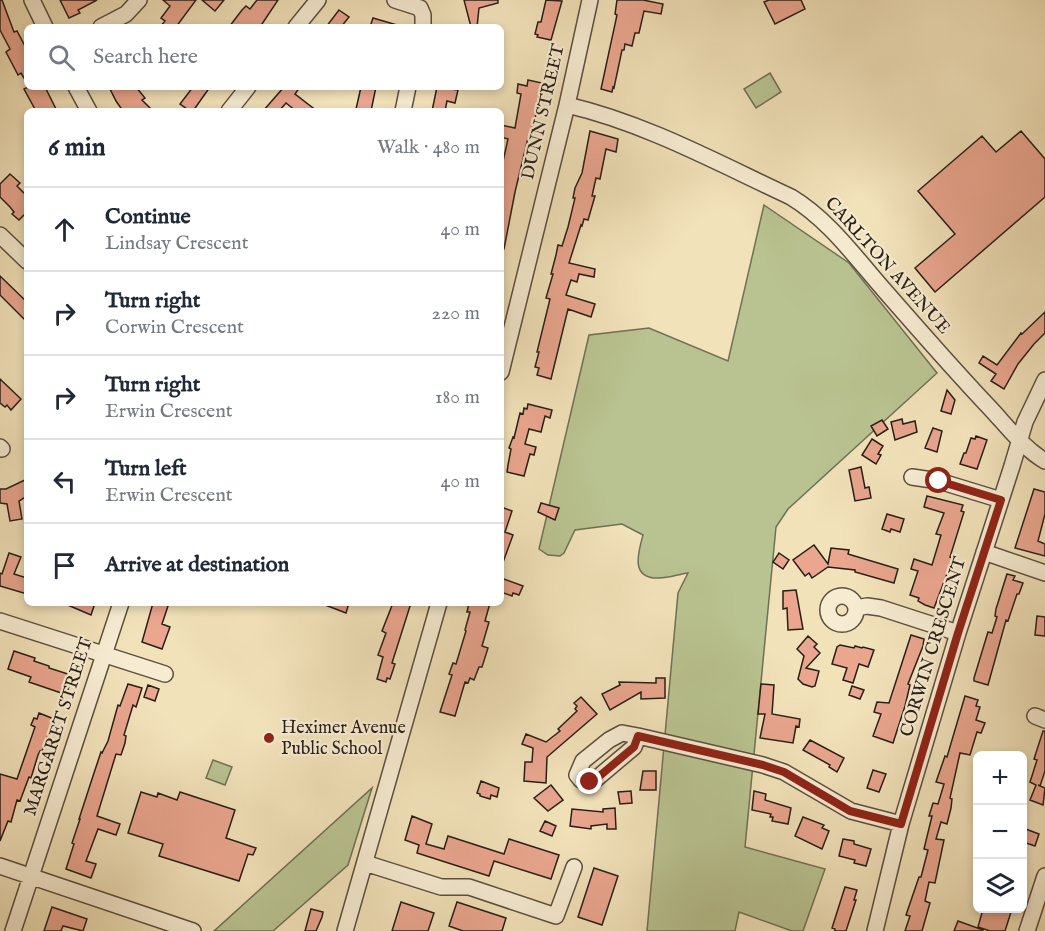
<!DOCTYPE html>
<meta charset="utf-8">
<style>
:root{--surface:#fff;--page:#f2f2f3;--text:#1f2937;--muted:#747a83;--line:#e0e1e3}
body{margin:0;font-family:"IM FELL English",serif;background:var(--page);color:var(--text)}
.controls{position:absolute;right:18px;bottom:18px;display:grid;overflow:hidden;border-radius:9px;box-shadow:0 3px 9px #0003}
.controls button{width:54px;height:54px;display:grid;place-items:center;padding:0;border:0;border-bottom:2px solid var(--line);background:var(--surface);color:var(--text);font:30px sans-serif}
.stop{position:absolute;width:18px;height:18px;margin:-14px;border:4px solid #8f2418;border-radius:50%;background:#fff}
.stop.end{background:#8f2418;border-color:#fff;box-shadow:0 2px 6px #0008}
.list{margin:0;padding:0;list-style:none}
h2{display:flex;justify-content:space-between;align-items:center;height:78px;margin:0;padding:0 24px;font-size:26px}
h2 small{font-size:20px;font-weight:400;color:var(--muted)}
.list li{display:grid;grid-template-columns:39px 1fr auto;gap:18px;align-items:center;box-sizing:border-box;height:84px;padding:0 24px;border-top:2px solid var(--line)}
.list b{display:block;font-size:22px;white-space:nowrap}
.list p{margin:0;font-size:20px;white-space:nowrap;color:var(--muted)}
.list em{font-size:20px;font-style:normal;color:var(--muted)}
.icon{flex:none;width:33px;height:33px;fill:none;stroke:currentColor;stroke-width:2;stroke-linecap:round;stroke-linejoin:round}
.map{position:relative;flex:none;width:1045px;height:931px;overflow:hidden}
.search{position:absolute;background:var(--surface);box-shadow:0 3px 9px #0003;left:24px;top:24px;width:480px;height:66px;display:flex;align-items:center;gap:15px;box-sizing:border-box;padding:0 21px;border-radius:9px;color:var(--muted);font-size:22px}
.panel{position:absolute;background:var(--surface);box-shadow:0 3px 9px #0003;left:24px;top:108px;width:480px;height:498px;border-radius:9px}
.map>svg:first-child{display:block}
.green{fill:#b9c391;stroke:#707054;stroke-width:1.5}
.building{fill:#eaa68f;stroke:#281e16;stroke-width:1.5}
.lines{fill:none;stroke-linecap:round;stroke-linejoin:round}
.minor-casing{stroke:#5a4f3f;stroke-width:18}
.minor{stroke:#f7ecd2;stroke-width:15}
.route{stroke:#8f2418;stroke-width:8}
.poi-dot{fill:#8f2418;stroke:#f7ecd2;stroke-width:2}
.labels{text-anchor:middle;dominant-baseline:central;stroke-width:4.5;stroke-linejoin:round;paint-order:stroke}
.street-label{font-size:18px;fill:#281e16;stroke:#f7ecd2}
.poi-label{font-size:18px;fill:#281e16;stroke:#f7ecd2;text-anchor:start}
</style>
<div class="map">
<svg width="1045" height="931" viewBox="0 0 1045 931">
<rect width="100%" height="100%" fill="#f2e2ba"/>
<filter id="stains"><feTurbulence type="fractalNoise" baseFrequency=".00333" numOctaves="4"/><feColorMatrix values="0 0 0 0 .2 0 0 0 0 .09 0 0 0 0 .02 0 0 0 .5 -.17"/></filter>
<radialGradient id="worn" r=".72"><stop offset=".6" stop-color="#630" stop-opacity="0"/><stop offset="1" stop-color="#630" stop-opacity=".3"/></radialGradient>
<path class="green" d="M770 73 781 92 756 108 744 89Z
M764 205 849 263 937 373 788 509 776 527 745 847 825 869 803 931H792L739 912 735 931H647L678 593 688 573C679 574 669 578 659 578 630 579 638 553 643 535L622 524 575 530 564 553 560 556 548 555 539 549 589 335 649 328 728 361Z
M213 760 232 767 225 785 206 778Z
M372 788 348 865 273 931H214Z"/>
<path class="building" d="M0 0H2L14 32 17 31 27 50V83L21 73 18 75 6 52 10 49 0 30Z
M60 0H97L78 10 80 13 69 18Z
M163 0H196L176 27H160L165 21 161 18 170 6Z
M202 0H224L215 11Z
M257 0H278L260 27H229L242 10 246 6 250 9Z
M464 0H498V3L479 8 477 27H471Z
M546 0 562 1 551 40 537 37 538 35 535 34 538 22H541Z
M617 0H643L663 4 661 14 644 11 639 33H635L632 46 625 44 624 50H622L614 88 613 87 612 92 601 89 617 15 615 14Z
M769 0H801L805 9 775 24 764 2Z
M339 10 349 17 341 27H326Z
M373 18 397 25 396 27H370Z
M528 80 542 83 531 139 528 138 515 192 504 249H501V170L508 139 501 137V125L515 128 521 94 517 93 518 84 527 86Z
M28 87H45L57 111H36L24 89Z
M109 87H136L145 98 142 100 153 111H123L116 101Z
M193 87H210L193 111H190L180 104Z
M284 87H300L295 94 317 111H296L286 103 279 111H263Z
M361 87H376L371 111 356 109Z
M437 87 458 90 455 103 447 101 445 111H432Z
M590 131 618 139 616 152 606 149 600 179 596 178 592 196H595L588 220 584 219 582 226 581 225 569 263 595 269 594 277 579 274 577 282 571 280 566 295 595 304 591 317 568 309 551 379 537 375 539 368 535 367 539 352H537L550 299 546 298 553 274H551L556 255 558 245 562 246 568 227 575 198H573L575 188 582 173Z
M1021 131 1045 159V197L935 292 915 268 955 234 918 191 982 136 996 152Z
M10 174 20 183 17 186 27 196V212L19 220 12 214 14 212 10 207 0 197V184Z
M0 276 27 302V322L0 295Z
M1045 312V333L1034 344 1018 364 1004 389 991 381 996 374 979 363 983 356 997 365 1021 333 1022 334Z
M0 379 21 399 11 410 7 405 5 407 0 403Z
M947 390 955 400 951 414 941 411Z
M528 404 552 410 550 418 545 416 541 432 529 429 525 444 536 447 534 455 530 454 524 476 507 472 508 465 511 449 509 448 513 437 514 438 520 413 523 414 524 408 527 409Z
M902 419 903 424 915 421 917 432 895 440 891 422Z
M882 420 888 429 877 436 871 426Z
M933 428 942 431 937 452 925 448Z
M976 436 987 440 977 469 960 464 964 453H966L971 438 975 439Z
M872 439 883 446 878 454 881 455 876 464 862 455Z
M861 467 865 488 869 487 871 498 855 501 849 470Z
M27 479V496L19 501 22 519 10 521 7 504 0 503V489H6Z
M1034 489 1045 492V514L1038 541 1045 544V556L1015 548Z
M927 496 963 505 961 511 964 512 950 557 953 558 934 608 925 605 918 601 919 598 910 595 918 571 911 569 914 559 932 565 941 535 936 534 944 513 924 507Z
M541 503 559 508 555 520 538 512Z
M501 507 512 511 505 532 513 535 502 565Z
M887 514 904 519 900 532 891 529 890 532 882 529Z
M814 545 828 564 831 548 849 550 848 554 898 569 894 583 855 572V570L828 567 812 578 809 573 805 576 793 560Z
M9 553 21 557 14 574 27 578V594L0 586V573L2 574Z
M779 553 789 560 783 569 773 562Z
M1007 574 1015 576 1013 580 1023 583 1019 594H1017L1008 621 1006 620 988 685 974 681V678L988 632 992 633 997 617 995 616 996 609Z
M501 578 523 586 519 595 513 593 512 596 501 592Z
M796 590 803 629 788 630 787 608 783 609V591Z
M63 603H95L91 615Z
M153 603H169L162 624 170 627 162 649 142 642Z
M320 603H349L346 613Z
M393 603H411L392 663 395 664 390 679 387 678 386 682 377 679 383 657 378 655 386 633 382 631Z
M469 603H490L485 621 489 622 482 646 488 648 482 667H479L474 680 470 678 468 683 465 682 455 716 440 712 452 675 449 674 453 663 456 664 466 631 465 630 470 612H467Z
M1037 616 1045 617V636L1035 635Z
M911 635 924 639 923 646 908 684 910 685 905 706 893 743 873 736 881 714 874 712 877 702 889 703Z
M808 636 817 644 814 647 820 653 806 668 819 671 815 686 812 687 803 684 798 679 804 656 797 649Z
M840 645 854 648 855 646 862 648 863 647 874 650 868 667 859 664 853 683 843 680 847 668 832 664 837 647Z
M14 651 35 658 34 661 49 666V668L71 675 67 695 29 682 31 677 8 669Z
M656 678H665V698L641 699V692L610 710 602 694 620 685 619 682 656 683Z
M128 684 142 688 136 707 133 705 124 735 126 736 125 743 121 755 116 754 97 816 120 824 116 835 98 829 86 861 96 864 91 878 66 869 74 844 72 843 80 819H79L93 776 101 752 102 753 108 741 118 705 120 706Z
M761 684 774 685 772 714 800 719 799 727 796 726 793 743 760 738 765 714H758Z
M148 685 159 689 155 701 144 697Z
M852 686 864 690 860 699 849 695Z
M965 696 978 700 976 706 980 707 976 720 985 723 981 733 977 732 970 755 960 753 950 798 952 799 951 808 947 824 941 822 936 839 944 840 935 883 929 882 925 901 930 903 922 931H905L910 916 906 915 919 877H921L928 850 924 849 932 816H929L933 803 938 804 944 784 936 782 945 756 947 757Z
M581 697 597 714 547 757 546 783 524 781 525 762H532L533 748 522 744 526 734 546 742 560 731 558 729 577 711 575 709 577 706 574 703Z
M39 713 54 719 42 751H40L38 755 31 778 29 777 20 801 17 800 11 822 8 821 0 841V774L17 779 35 727 31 725 34 718 37 719Z
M1043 731H1045V771L1040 786 1038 785 1045 788 1043 805 1030 800 1036 785 1030 782 1037 760 1034 759Z
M810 740 844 758 837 772 829 767 830 765 803 750Z
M873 770 886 774 879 792 867 788Z
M643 771H656V790H640Z
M481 781 499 788 497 797 491 795 490 799 480 796V794L477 793Z
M551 785 563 800 548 811 534 798Z
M631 791 632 803 620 804 618 792Z
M754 791 766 794 765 800 791 808 788 824 772 821 773 817H770L771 814 752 810Z
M141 792 157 797 158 793 177 800 180 792 235 810 226 838 256 848 253 855 248 854 239 881 159 856 163 844 128 833Z
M615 808 616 829H607V824L591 826V829L570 826 572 809 603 812V809Z
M412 816 432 824 426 844 444 849 448 836 504 854 509 839 559 855 551 879 494 861 489 876 417 853 419 845 405 840Z
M803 817 824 825 822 828 829 831 822 849 795 836Z
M545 821 556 826 552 836 540 831Z
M1023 828 1039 834 1035 846 1023 842Z
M843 839 854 841V844L871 849 866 866 854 863 855 860 839 856Z
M594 868 618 876 602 925 578 917Z
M845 887 857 890 854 900H856L846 931H835V929L832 928Z
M401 902 434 913 428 931H392Z
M457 902 506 918 502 931H463L449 926Z
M52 907 87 919 83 931 63 926 61 931H44Z
M311 909 323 912 322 917 316 931H305Z
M983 909H1012L1005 931H990L978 927Z
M958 921 983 930 982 931H954Z"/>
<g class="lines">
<g class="minor-casing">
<path id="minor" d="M32 0 45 27
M395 0 420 8 423 15V27
M101 27 126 14 139 0
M296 27 318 0
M76 87 89 111
M567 105C645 123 718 163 791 197 829 220 855 257 885 291 919 330 953 369 989 407 1007 426 1023 448 1045 461
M229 111 248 87
M403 111 408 87
M0 235 27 261
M501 372 567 105 590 0
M0 447 2 449
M912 477 939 481 1001 500
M984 552 1045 573
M828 610a14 14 0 1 1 28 0a14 14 0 1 1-28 0Z
M856 608 867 606 881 608 958 633
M0 621 165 674
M1035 716 1045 720
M638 736 634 747 596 779 590 782 581 780 577 775 583 761 609 740 622 733 638 736 763 765 784 772 851 811 901 824
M365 863 441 887H469L556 916 574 867
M0 866 193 931
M13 931 121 603
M345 931 439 603
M875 931 901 824 958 633 1012 466 1025 422 1045 380
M1027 931 1045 876"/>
</g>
<use href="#minor" class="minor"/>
</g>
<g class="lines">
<path class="route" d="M590 782 596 779 634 747 638 736 763 765 784 772 850 811 901 824 958 633 1001 500 939 481"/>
</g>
<circle class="poi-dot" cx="269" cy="738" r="6"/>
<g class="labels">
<g class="street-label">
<text transform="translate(544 112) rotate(-77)">DUNN STREET</text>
<text transform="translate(887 266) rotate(48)">CARLTON AVENUE</text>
<text transform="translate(934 647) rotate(-73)">CORWIN CRESCENT</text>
<text transform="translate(59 727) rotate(-72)">MARGARET STREET</text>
</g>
<g class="poi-label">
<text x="281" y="728">Heximer Avenue<tspan x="281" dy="21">Public School</tspan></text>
</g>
</g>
<rect width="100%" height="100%" filter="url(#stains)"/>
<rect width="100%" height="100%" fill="url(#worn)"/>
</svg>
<div class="controls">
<button>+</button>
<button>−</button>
<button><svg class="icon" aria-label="layers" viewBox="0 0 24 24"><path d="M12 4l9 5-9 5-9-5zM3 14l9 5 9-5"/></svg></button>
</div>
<div class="stop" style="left:939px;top:481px"></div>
<div class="stop end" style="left:590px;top:782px"></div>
<div class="search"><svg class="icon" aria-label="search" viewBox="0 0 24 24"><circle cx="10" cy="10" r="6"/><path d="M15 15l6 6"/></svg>Search here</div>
<section class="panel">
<h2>6 min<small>Walk · 480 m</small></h2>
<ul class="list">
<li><svg class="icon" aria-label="ahead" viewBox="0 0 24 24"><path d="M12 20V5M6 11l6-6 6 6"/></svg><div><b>Continue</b><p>Lindsay Crescent</p></div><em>40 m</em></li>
<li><svg class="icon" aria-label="right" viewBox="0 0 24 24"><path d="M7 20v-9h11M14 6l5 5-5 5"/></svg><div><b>Turn right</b><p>Corwin Crescent</p></div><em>220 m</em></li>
<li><svg class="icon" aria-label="right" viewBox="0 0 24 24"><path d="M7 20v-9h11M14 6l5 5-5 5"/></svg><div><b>Turn right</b><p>Erwin Crescent</p></div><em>180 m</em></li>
<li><svg class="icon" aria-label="left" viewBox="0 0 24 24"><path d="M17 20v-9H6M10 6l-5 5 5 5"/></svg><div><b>Turn left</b><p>Erwin Crescent</p></div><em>40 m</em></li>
<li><svg class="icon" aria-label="arrive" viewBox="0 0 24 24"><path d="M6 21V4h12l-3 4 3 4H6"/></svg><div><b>Arrive at destination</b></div></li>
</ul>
</section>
</div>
